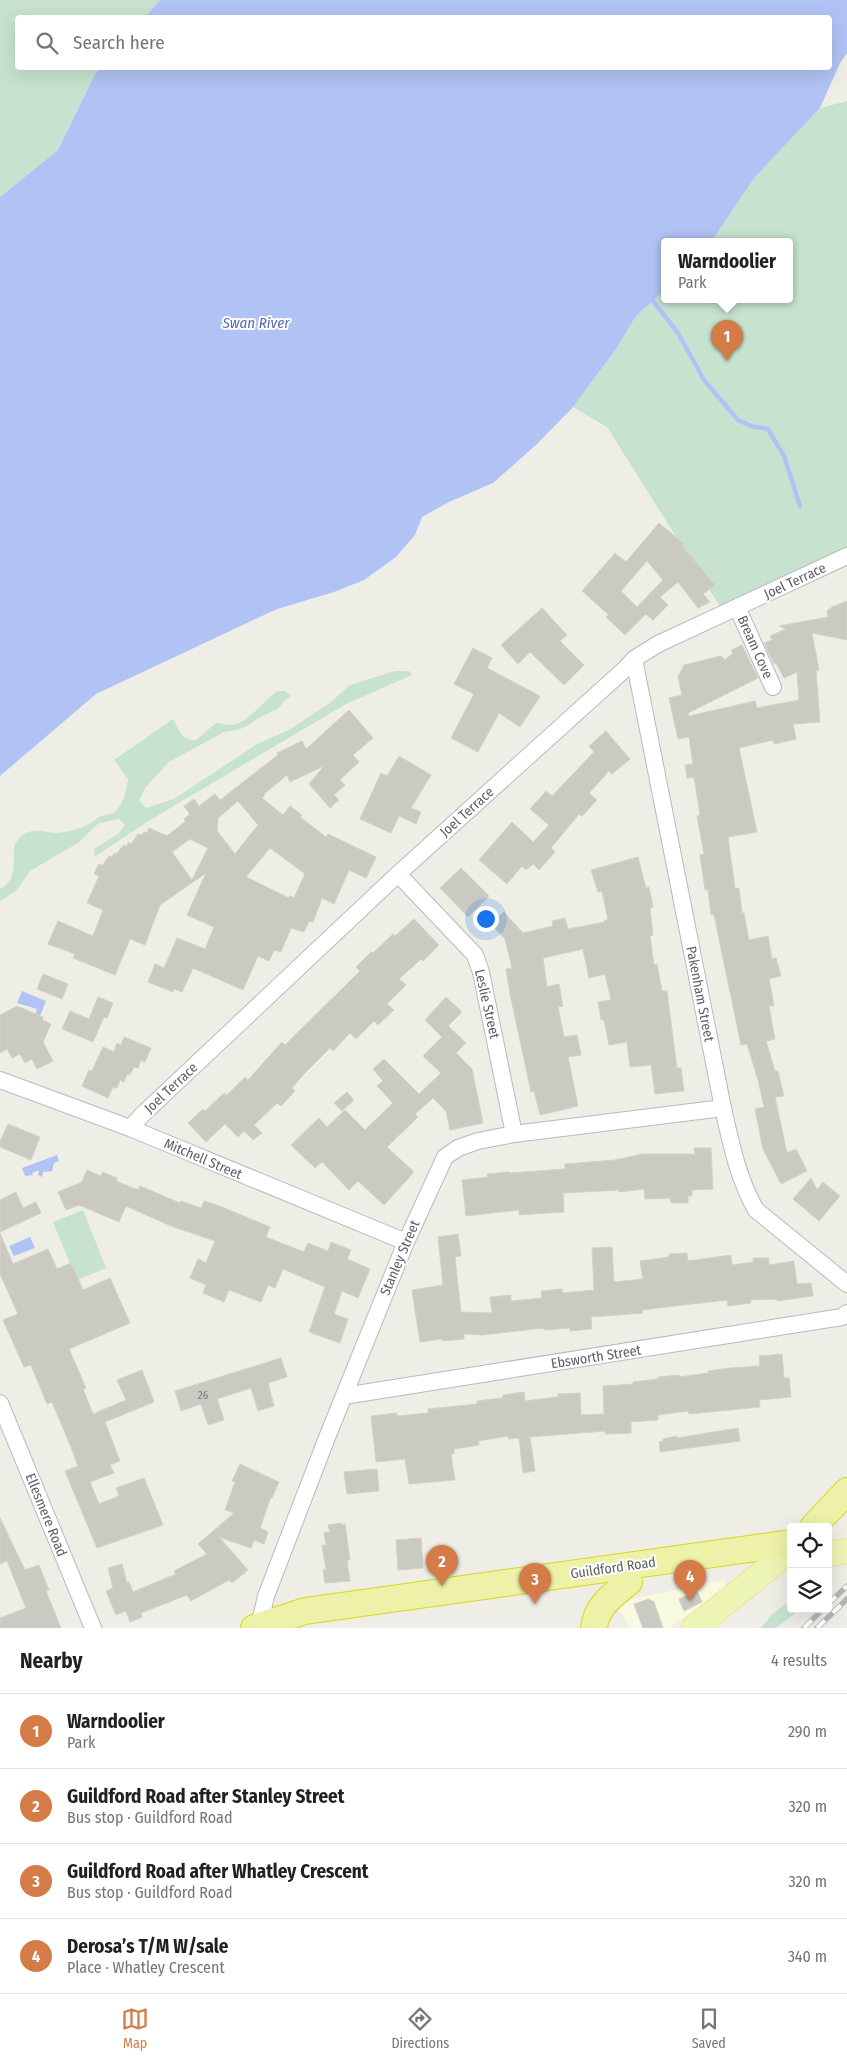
<!DOCTYPE html>
<meta charset="utf-8">
<style>
:root{--surface:#fff;--page:#f6f6f6;--text:#202124;--muted:#757577;--line:#e0e0e0;--accent:#d47b47}
body{margin:0;font-family:"Fira Sans Condensed",sans-serif;background:var(--page);color:var(--text)}
.controls{position:absolute;right:15px;bottom:15px;display:grid;overflow:hidden;border-radius:5px;box-shadow:0 5px 20px #0002}
.controls button{width:45px;height:45px;display:grid;place-items:center;padding:0;border:0;border-bottom:1px solid var(--line);background:var(--surface);color:var(--text);font:25px sans-serif}
.you{position:absolute;left:485px;top:918px;width:18px;height:18px;margin:-12px;border:4px solid #fff;border-radius:50%;background:#1a73e8;box-shadow:0 0 0 8px #1a73e833}
.badge{display:grid;place-items:center;width:32px;height:32px;border-radius:50%;background:var(--accent);color:#fff;font-size:16px;font-weight:700}
.pin{position:absolute;translate:-50% -41px;filter:drop-shadow(0 1px 2px #0008)}
.pin::after{content:'';position:absolute;top:26px;width:18px;height:15px;background:inherit;clip-path:polygon(0 0,100% 0,50% 100%)}
.popup{position:absolute;left:661px;top:238px;width:132px;height:65px;box-sizing:border-box;display:grid;place-content:center;border-radius:5px;background:var(--surface);filter:drop-shadow(0 1px 4px #0005);font-size:16px;white-space:nowrap;color:var(--muted)}
.popup b{font-size:19px;color:var(--text)}
.popup::after{content:'';position:absolute;left:50%;top:100%;margin-left:-10px;border:10px solid transparent;border-top-color:var(--surface)}
.list{margin:0;padding:0;list-style:none}
h2{display:flex;justify-content:space-between;align-items:center;height:65px;margin:0;padding:0 20px;font-size:21px}
h2 small{font-size:16px;font-weight:400;color:var(--muted)}
.list li{display:grid;grid-template-columns:32px 1fr auto;gap:15px;align-items:center;box-sizing:border-box;height:75px;padding:0 20px;border-top:1px solid var(--line)}
.list b{display:block;font-size:19px;white-space:nowrap}
.list p{margin:0;font-size:16px;white-space:nowrap;color:var(--muted)}
.list em{font-size:16px;font-style:normal;color:var(--muted)}
.icon{flex:none;width:28px;height:28px;fill:none;stroke:currentColor;stroke-width:2;stroke-linecap:round;stroke-linejoin:round}
.map{position:relative;flex:none;width:847px;height:1628px;overflow:hidden}
.search{position:absolute;background:var(--surface);box-shadow:0 5px 20px #0002;left:15px;right:15px;top:15px;height:55px;display:flex;align-items:center;gap:12px;box-sizing:border-box;padding:0 18px;border-radius:5px;color:var(--muted);font-size:19px}
.sheet{height:365px;background:var(--surface)}
nav{display:flex;justify-content:space-around;align-items:center;box-sizing:border-box;height:70px;border-top:1px solid var(--line);background:var(--surface);font-size:14px;color:var(--muted)}
nav a{display:grid;justify-items:center;gap:2px}
nav .on{color:var(--accent)}
.map>svg:first-child{display:block}
.commercial{fill:#f8fae0}
.green{fill:#c7e3cf}
.water{fill:#b1c3f5}
.lines{fill:none;stroke-linecap:round;stroke-linejoin:round}
.stream{stroke:#b1c3f5;stroke-width:4.5}
.building{fill:#cacac3;stroke:#d3d2c6;fill-rule:evenodd}
.minor-casing{stroke:#b9b9bf;stroke-width:18}
.primary-casing{stroke:#dfe06e;stroke-width:26}
.trunk-casing{stroke:#d9d51c;stroke-width:28}
.minor{stroke:#fff;stroke-width:16}
.primary{stroke:#edf5b5;stroke-width:25}
.trunk{stroke:#edf2a8;stroke-width:26}
.rail-casing{stroke:#b6b6b7;stroke-width:5.5}
.rail{stroke:#fff;stroke-width:4;stroke-dasharray:11;stroke-linecap:butt}
.labels{text-anchor:middle;dominant-baseline:central;stroke-width:4;stroke-linejoin:round;paint-order:stroke}
.number-label{font-size:11px;fill:#797a7c}
.street-label{font-size:14px;fill:#5e5f65;stroke:#fff}
.water-label{font-size:15px;font-style:italic;fill:#5668b6;stroke:#fff}
</style>
<div class="map">
<svg width="847" height="1628" viewBox="0 0 847 1628">
<rect width="100%" height="100%" fill="#eeeee7"/>
<path class="commercial" d="M724 1580 726 1586 670 1628H629L615 1602Z"/>
<path class="green" d="M0 0H160L145 17 18 18V68H101L95 74 58 150 0 197Z
M847 101V556L724 613 607 427 573 407 616 349 636 316 664 291V300H790V242H711L755 177 820 108Z
M395 671H409L412 675 346 704 150 820 94 857 95 848 118 834 125 825 119 819 99 823 78 843 30 871 16 891 0 901V889C28 873 0 846 26 833 37 828 46 833 56 833 68 832 79 829 89 824 94 821 98 817 102 816 108 814 111 815 116 811 125 801 126 791 128 779L114 760 173 719C179 730 182 741 196 740L216 723C223 723 229 727 236 724 252 718 264 701 277 691H285L291 696 285 700 278 709 258 718 249 725 238 730 224 732 169 762 145 788 139 800 146 808 174 799 257 744 289 730 331 702 350 685Z
M83 1210 106 1268 77 1280 53 1222Z
M791 1601V1609H801L776 1628H761L772 1614Z"/>
<path class="water" d="M160 0H847V53L840 63 820 108 755 177 711 242H664V291L636 316 616 349 573 407 537 444 493 483 449 502 422 517 415 535 396 557 364 580 334 592 277 609 96 694 0 776V197L58 150 95 74 101 68H830V18L145 17Z
M22 991 46 1001 40 1016 35 1014 37 1009 17 1003Z
M57 1155 59 1161 54 1163 52 1171 43 1172 42 1177 38 1175 39 1170 32 1173 33 1175 25 1176 22 1168Z
M30 1237 35 1248 14 1256 9 1246Z"/>
<g class="lines">
<path class="stream" d="M653 301 678 333 704 380 738 420 751 426 768 429 784 456 800 506"/>
</g>
<path class="building" d="M659 523 684 544 682 546 715 585 703 594 710 602 698 608 678 582 660 597 668 605 653 620 646 614 625 635 606 617 609 615 582 591 615 553 626 562ZM647 561 663 580 637 607 621 591Z
M847 601V640L812 633 819 670 816 671 820 722 793 724 796 739 774 744 773 740 739 748 757 832 728 837 735 889 739 888 742 913H744L749 940 768 936 772 959 776 958 781 976 769 979 774 1006H769L775 1039 766 1041 775 1071H778L784 1096 775 1097 787 1153 796 1149 807 1171 781 1184 763 1149 755 1109 764 1107 758 1080 747 1044 741 1045 714 915H711L708 890H705L700 855 704 854 697 816 700 815 694 777 687 778 685 765 693 764 689 737 678 739 669 698 682 695 678 677 684 665 721 656 725 660 733 653 731 650 742 645 758 678 688 713 689 716 755 701 757 708 799 700 797 672 784 678 776 663 774 664 764 643 772 640 770 636 786 629 779 626 828 617 827 611 832 607Z
M542 608 567 635 560 641 584 665 564 685 530 652 518 664 501 645Z
M473 648 492 658 487 668 540 696 520 727 499 713 478 752 451 738 474 694 454 684Z
M349 710 373 738 353 755 359 762 340 780 345 785 334 795 339 800 330 808 309 784 324 766 290 782 287 775 264 794 265 795 262 798 283 815 290 806 302 815 300 817 326 837 328 834 376 857 366 878 349 870 334 904 322 898 313 922 309 921 304 932 291 928 281 952 274 950 269 961 258 956 243 990 193 968 182 992 174 989 173 992 148 982 155 964 164 968 177 938 205 949 214 927 187 915 206 873 160 905 145 945 130 939 115 975 73 958 75 954 48 944 58 921 93 936 103 910 87 903 99 876 94 874 99 864 102 866 109 856 112 857 114 853 116 854 124 845 127 846 128 842 131 844 138 834 142 835 144 832 147 833 149 828 167 836 186 821 184 819 190 814 184 806 194 799 199 806 215 794 220 800 278 755 277 753 302 741 306 749ZM238 801 258 825 235 854 217 831 218 818ZM190 839 208 848 192 880 172 852ZM270 848 305 874 294 898 290 896 289 898 246 877Z
M606 731 630 759 612 774 609 771 589 793 597 800 582 816 579 814 551 848 555 852 539 870 533 864 526 870 522 866 507 884 479 860 512 822 533 842 549 825 530 809 546 791 552 796 594 752 589 746Z
M399 756 431 775 411 808 421 812 416 824 399 816 391 833 360 819 381 773 387 776Z
M638 857 646 888 649 887 653 907 650 908 653 935 650 936 654 965 657 964 662 991H667L677 1068H681L684 1091 655 1094 651 1065 630 1067 627 1042 609 1045 604 1020H601L598 1002 611 1000 605 974 589 978 583 949 543 958 547 987 559 984 563 1006 558 1007 564 1037 577 1035 581 1055 568 1057 578 1106 540 1115 534 1091 531 1092 510 994 506 969 512 968 505 939 491 924 504 912 523 933 553 926 552 921 565 918 568 929 605 922 604 920H608L602 891 598 892 591 870Z
M461 868 489 896 468 917 440 888Z
M414 919 439 945 423 961 421 959 399 979 406 985 387 1004 394 1010 378 1025 374 1021 356 1039 350 1033 333 1051 330 1048 303 1075 292 1088 295 1091 281 1106 277 1103 254 1125 262 1133 253 1140 244 1131 238 1137 225 1124 206 1142 188 1123 203 1109 205 1111 224 1093 227 1095 245 1077 248 1080 282 1042 285 1045 360 971 356 967 371 952 373 953 393 934 395 936Z
M43 974 68 984 62 999 37 989Z
M98 997 113 1003 107 1018 104 1017 93 1042 62 1029 70 1011 89 1019Z
M446 997 462 1012 448 1026 466 1043 456 1053 472 1069 483 1123 450 1130 446 1111 433 1098 415 1114 418 1117 387 1147 414 1172 384 1205 358 1181 349 1190 322 1162 315 1168 291 1145 319 1118 327 1127 345 1110 365 1130 393 1103 377 1086 383 1081 373 1069 384 1059 419 1094 441 1073 423 1056 442 1037 425 1020Z
M17 1006 43 1017 42 1020 51 1024 43 1042 53 1061 37 1069 32 1059 25 1063 20 1054 12 1058 7 1049 0 1053V1015Z
M124 1037 151 1048 145 1062 141 1060 138 1068 134 1067 130 1075 127 1074 124 1082 120 1080 117 1088 113 1087 108 1098 82 1086 89 1070 92 1071 103 1047 114 1052 117 1043 121 1045Z
M347 1092 354 1100 342 1111 334 1103Z
M8 1124 40 1137 31 1160 0 1147V1142Z
M694 1148H711L713 1189 692 1190V1196H688V1203H671L670 1198 645 1199 644 1189 619 1192V1190L563 1193 564 1212 519 1215V1210L466 1216 462 1180 488 1177 487 1174 509 1172 510 1173 565 1169V1164L615 1160 642 1154H695Z
M87 1170 101 1176 103 1172 117 1178 116 1181 138 1190 140 1186 180 1203 181 1201 201 1208 204 1201 217 1205 270 1227 266 1237 304 1252 308 1243 328 1251 331 1242 351 1250 347 1259 370 1269 358 1298 342 1291 334 1314 348 1319 340 1343 309 1332 325 1287 283 1269 275 1288 268 1285 261 1302 229 1290 224 1302 203 1293 206 1285 190 1278 198 1259 206 1263 215 1241 171 1226 126 1206 119 1222 79 1205 66 1210 58 1192 82 1182Z
M811 1178 817 1190 823 1182 840 1196 819 1221 793 1199Z
M16 1192 23 1208 36 1202 41 1213 0 1232V1200Z
M0 1233 13 1264 48 1249 57 1269 71 1263 83 1290 110 1278 130 1323 69 1349 86 1388 83 1389 93 1414 126 1400 117 1380 142 1370 154 1402 105 1422 120 1461 110 1465 114 1473 90 1482 99 1504 119 1496 116 1488 144 1478 163 1525 97 1548 65 1471 78 1466 71 1447 52 1402 47 1404 31 1365 24 1367 3 1320 18 1314 0 1274Z
M458 1234 461 1256 455 1257 461 1312 492 1313 490 1297 511 1295V1301L542 1298 541 1291 562 1289 563 1293 594 1290 592 1248 612 1247 614 1282 643 1279 640 1261 669 1257V1254L687 1253 688 1261 731 1255 732 1265 753 1262V1258H769V1265L794 1261 797 1284 811 1283 813 1296 777 1301V1299L750 1300 751 1303 728 1306 727 1300 674 1306 642 1310 643 1313 591 1317 592 1329 570 1331V1328L544 1330V1328L482 1335 464 1334V1339L443 1341 442 1339 420 1342 412 1290 443 1285 438 1237Z
M782 1354 784 1378H789L791 1397 759 1400 760 1407 689 1414 688 1411 658 1415V1420L631 1422V1433L605 1434V1431L530 1437 535 1471 523 1473 519 1438 508 1439V1436L478 1441 479 1445 454 1449V1454H451L455 1480 409 1484 405 1459 376 1462 371 1416 397 1413V1416L428 1413V1409L477 1404V1401L503 1398V1395L524 1392 525 1401 558 1397V1394L580 1393 581 1415 604 1414 603 1386 633 1384V1382L658 1379V1377L679 1375V1377L709 1373 708 1371 730 1368 760 1366 759 1356Z
M281 1358 287 1377 268 1383 274 1406 258 1411 251 1388 217 1399 224 1420 208 1425 201 1404 181 1411 175 1391Z
M738 1428 740 1441 660 1452 659 1442 663 1441V1439L677 1436V1438Z
M240 1464 279 1482 272 1498 271 1497 260 1528 268 1532 264 1544 254 1540 251 1548 219 1537 248 1570 232 1583 229 1580 191 1601 187 1595 141 1613 142 1617 130 1622 126 1611 116 1615 106 1591 113 1588 108 1568 122 1564 127 1583 129 1582 133 1592 176 1574 174 1571 207 1554 198 1544 234 1513 225 1510 235 1482 232 1481Z
M377 1469 379 1491 347 1494 344 1472Z
M0 1518 25 1570 39 1565 49 1590 46 1591 61 1628H0V1618L26 1608 7 1561 0 1564Z
M341 1523V1525L345 1524 350 1560H347L350 1581 325 1583 323 1570H326L322 1545H326L324 1533 330 1532 328 1525Z
M421 1538 423 1568 398 1570 396 1540Z
M697 1591 702 1602 684 1611 679 1599Z
M649 1599 654 1602 663 1628H643L634 1604Z"/>
<g class="lines">
<g class="minor-casing">
<path id="minor" d="M737 607 773 687
M634 659 723 1108C731 1143 738 1179 756 1210L847 1284
M398 874 475 955 481 972 514 1134
M0 1080 130 1128 406 1242
M130 1128 143 1114 398 874 626 668 634 659 658 644 847 556
M344 1396 842 1317 847 1313
M0 1403 93 1628
M259 1627 266 1596 326 1440 406 1242 445 1157 458 1148 478 1141 514 1134 723 1108"/>
</g>
<g class="primary-casing">
<path id="primary" d="M828 1554 847 1551
M694 1628 777 1561"/>
</g>
<g class="trunk-casing">
<path id="trunk" d="M813 1527 847 1491
M254 1628 305 1611 791 1543
M594 1628C596 1606 613 1595 629 1582"/>
</g>
<use href="#minor" class="minor"/>
<use href="#primary" class="primary"/>
<use href="#trunk" class="trunk"/>
<g class="rail-casing">
<path id="rail" d="M828 1604 847 1586
M804 1628 823 1609
M817 1628 847 1599"/>
</g>
<use href="#rail" class="rail"/>
</g>
<g class="labels">
<g class="number-label">
<text x="203" y="1395">26</text>
</g>
<g class="street-label">
<text transform="translate(795 581) rotate(-25)">Joel Terrace</text>
<text transform="translate(755 647) rotate(66)">Bream Cove</text>
<text transform="translate(467 812) rotate(-42)">Joel Terrace</text>
<text transform="translate(700 994) rotate(79)">Pakenham Street</text>
<text transform="translate(487 1004) rotate(77)">Leslie Street</text>
<text transform="translate(171 1088) rotate(-43)">Joel Terrace</text>
<text transform="translate(203 1159) rotate(23)">Mitchell Street</text>
<text transform="translate(400 1258) rotate(-67)">Stanley Street</text>
<text transform="translate(596 1357) rotate(-9)">Ebsworth Street</text>
<text transform="translate(46 1515) rotate(68)">Ellesmere Road</text>
<text transform="translate(613 1568) rotate(-8)">Guildford Road</text>
</g>
<g class="water-label">
<text x="256" y="323">Swan River</text>
</g>
</g>
</svg>
<div class="controls">
<button><svg class="icon" aria-label="locate" viewBox="0 0 24 24"><circle cx="12" cy="12" r="6"/><path d="M12 2v4M12 18v4M2 12h4M18 12h4"/></svg></button>
<button><svg class="icon" aria-label="layers" viewBox="0 0 24 24"><path d="M12 4l9 5-9 5-9-5zM3 14l9 5 9-5"/></svg></button>
</div>
<div class="you"></div>
<div class="pin badge" style="left:727px;top:361px">1</div>
<div class="popup"><b>Warndoolier</b>Park</div>
<div class="pin badge" style="left:442px;top:1586px">2</div>
<div class="pin badge" style="left:535px;top:1604px">3</div>
<div class="pin badge" style="left:690px;top:1601px">4</div>
<div class="search"><svg class="icon" aria-label="search" viewBox="0 0 24 24"><circle cx="10" cy="10" r="6"/><path d="M15 15l6 6"/></svg>Search here</div>
</div>
<section class="sheet">
<h2>Nearby<small>4 results</small></h2>
<ul class="list">
<li><span class="badge">1</span><div><b>Warndoolier</b><p>Park</p></div><em>290 m</em></li>
<li><span class="badge">2</span><div><b>Guildford Road after Stanley Street</b><p>Bus stop · Guildford Road</p></div><em>320 m</em></li>
<li><span class="badge">3</span><div><b>Guildford Road after Whatley Crescent</b><p>Bus stop · Guildford Road</p></div><em>320 m</em></li>
<li><span class="badge">4</span><div><b>Derosa’s T/M W/sale</b><p>Place · Whatley Crescent</p></div><em>340 m</em></li>
</ul>
</section>
<nav>
<a class="on"><svg class="icon" aria-label="map" viewBox="0 0 24 24"><path d="M3 6l6-2 6 2 6-2v14l-6 2-6-2-6 2zM9 4v14M15 6v14"/></svg>Map</a>
<a><svg class="icon" aria-label="directions" viewBox="0 0 24 24"><path d="M12 3l9 9-9 9-9-9zM9 14v-3h6M13 9l2 2-2 2"/></svg>Directions</a>
<a><svg class="icon" aria-label="saved" viewBox="0 0 24 24"><path d="M7 4h10v16l-5-4-5 4z"/></svg>Saved</a>
</nav>
